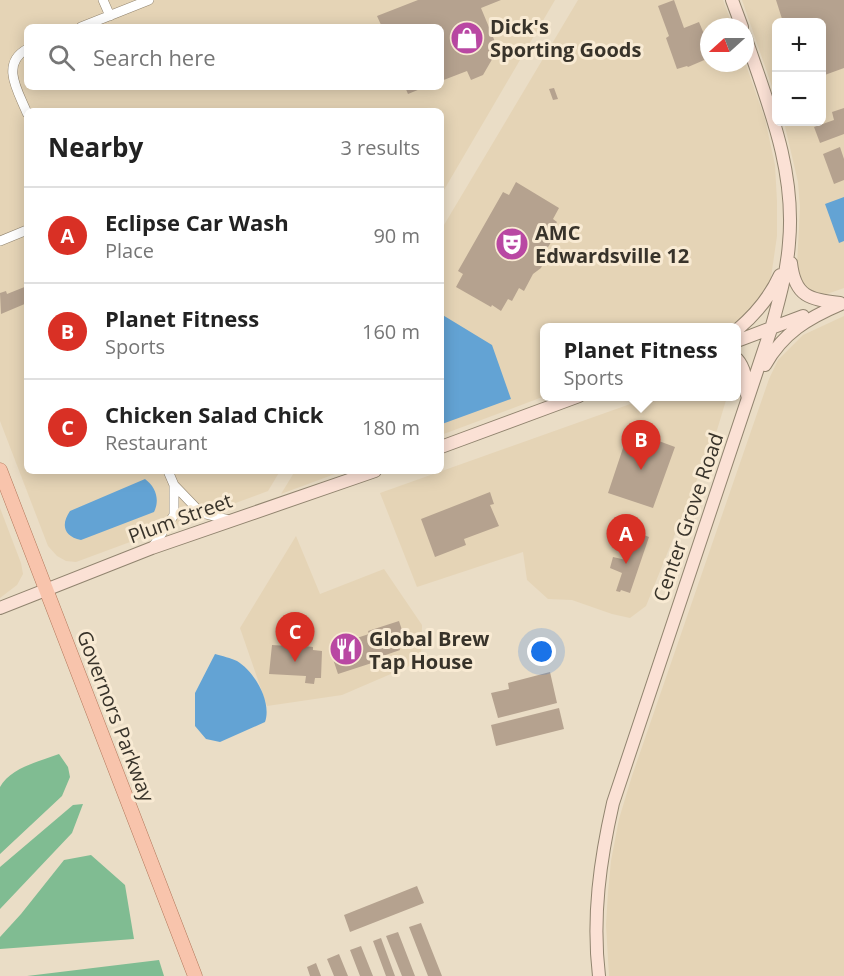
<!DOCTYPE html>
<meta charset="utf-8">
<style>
:root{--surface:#fff;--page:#f6f6f6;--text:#222;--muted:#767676;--line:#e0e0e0;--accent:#d93025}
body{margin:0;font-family:"Open Sans",sans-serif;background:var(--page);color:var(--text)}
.controls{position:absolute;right:18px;top:18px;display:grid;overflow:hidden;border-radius:9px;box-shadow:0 3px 15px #0003}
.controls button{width:54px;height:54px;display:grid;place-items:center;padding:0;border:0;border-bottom:2px solid var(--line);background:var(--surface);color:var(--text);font:30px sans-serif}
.compass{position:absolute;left:700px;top:18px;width:54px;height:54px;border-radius:50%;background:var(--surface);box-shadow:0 3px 15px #0003;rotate:249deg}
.you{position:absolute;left:542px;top:652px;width:21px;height:21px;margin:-15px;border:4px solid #fff;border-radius:50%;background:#1a73e8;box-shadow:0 0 0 9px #1a73e833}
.badge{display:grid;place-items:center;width:39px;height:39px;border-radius:50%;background:var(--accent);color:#fff;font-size:20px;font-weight:700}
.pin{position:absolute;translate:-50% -50px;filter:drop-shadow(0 2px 3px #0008)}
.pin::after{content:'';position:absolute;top:32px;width:21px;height:18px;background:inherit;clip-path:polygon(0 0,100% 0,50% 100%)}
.popup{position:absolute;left:540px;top:323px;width:201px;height:78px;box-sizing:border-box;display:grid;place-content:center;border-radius:9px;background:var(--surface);filter:drop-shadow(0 2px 4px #0005);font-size:20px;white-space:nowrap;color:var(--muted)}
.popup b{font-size:22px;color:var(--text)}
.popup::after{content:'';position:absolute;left:50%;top:100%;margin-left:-12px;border:12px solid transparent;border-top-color:var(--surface)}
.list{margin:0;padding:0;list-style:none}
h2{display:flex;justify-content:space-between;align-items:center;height:78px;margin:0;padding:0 24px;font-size:26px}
h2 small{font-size:20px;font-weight:400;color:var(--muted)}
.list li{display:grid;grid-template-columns:39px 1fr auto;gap:18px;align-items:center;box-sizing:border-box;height:96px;padding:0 24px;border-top:2px solid var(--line)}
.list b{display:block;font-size:22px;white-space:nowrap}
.list p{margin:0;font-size:20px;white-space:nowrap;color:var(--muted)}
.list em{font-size:20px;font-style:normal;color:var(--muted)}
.icon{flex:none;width:33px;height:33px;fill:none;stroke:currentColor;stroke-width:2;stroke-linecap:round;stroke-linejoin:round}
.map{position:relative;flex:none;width:844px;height:976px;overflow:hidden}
.search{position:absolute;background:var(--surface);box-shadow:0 3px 15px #0003;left:24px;top:24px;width:420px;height:66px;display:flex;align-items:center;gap:15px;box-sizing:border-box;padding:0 21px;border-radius:9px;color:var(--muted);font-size:22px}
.panel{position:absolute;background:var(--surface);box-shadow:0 3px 15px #0003;left:24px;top:108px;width:420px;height:366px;border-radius:9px}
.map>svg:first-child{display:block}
.built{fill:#e5d4b6;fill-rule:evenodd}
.green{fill:#80bc92}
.water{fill:#63a3d4}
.building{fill:#b5a28f}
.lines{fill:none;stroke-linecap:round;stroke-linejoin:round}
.street-casing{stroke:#91846f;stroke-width:10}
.secondary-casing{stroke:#91846f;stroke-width:14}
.primary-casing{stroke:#b2775a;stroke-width:15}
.street{stroke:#fff;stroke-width:9}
.secondary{stroke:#fbe1d5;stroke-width:12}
.primary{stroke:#f8c4ac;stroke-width:14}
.labels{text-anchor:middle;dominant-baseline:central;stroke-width:6;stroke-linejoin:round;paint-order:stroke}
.poi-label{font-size:20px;font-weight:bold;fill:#38332a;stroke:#f8ead3;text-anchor:start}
.street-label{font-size:20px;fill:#38332a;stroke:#f8ead3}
</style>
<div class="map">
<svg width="844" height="976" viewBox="0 0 844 976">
<rect width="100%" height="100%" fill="#eaddc6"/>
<path class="built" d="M0 0H555L441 195V111H27V471H280L268 491 76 562 66 561 57 556 48 546 0 421ZM27 27H441V87H27Z
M578 0H723L733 27H709V63L745 62 765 119 775 165 777 201V236L770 284 764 296 739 323 731 327 545 328V396L441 435V230Z
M742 0H844V288L824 295H815L802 283 797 266 800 207 798 182 784 122H822V22H776V98Z
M844 316V976H609L606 925 608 892 611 861 619 819 632 776 769 379 778 360 803 335Z
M650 397H727L717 430 646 606 630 618 612 614 572 600 548 599 527 580 523 552 417 587 380 493Z
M295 471H343L281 494Z
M0 508 21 563 23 574 17 585 0 598Z
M296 536 320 594 384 569 422 625 421 661 342 695 267 706 240 628Z"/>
<path class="green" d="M59 754 68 767 70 777 62 796 0 854V787C10 768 40 761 59 754Z
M83 804 72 833 0 909V867L73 805Z
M91 855 125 885 134 939 0 949V937L21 914 64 860Z
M159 960 164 976H27Z"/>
<path class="water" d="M844 197V241L839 243 825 204Z
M441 314 492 345 511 399 442 424Z
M145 479C156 487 160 500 154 512L81 540C63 536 61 524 70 511Z
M215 654C222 656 231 658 237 661 255 672 272 702 265 722L220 742 206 739 195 726V693Z"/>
<path class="building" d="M418 0H501L481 8 498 49 483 75 471 80 467 71 441 81V27H382L377 16Z
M674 0 684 28 699 22 709 46V58L688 67 687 66 677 69 666 38 669 36 658 6Z
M776 0H844V68L822 76V22H783Z
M405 87H425L408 94Z
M554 88 558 99 553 100 549 89Z
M844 108V134L820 143 814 127 834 120 832 112Z
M840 147 844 159V180L834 184 823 154Z
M516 182 559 208 553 219 557 222 550 235 554 237 544 254 545 259 541 268 533 274 524 291 519 288 512 301 508 299 501 311 492 305 491 307 456 287 463 274 458 271 503 192 509 195Z
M27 286V303L1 314 0 293 6 291 7 294Z
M629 430 675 447 653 508 608 493Z
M490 492 494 504 490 505 499 526 464 539 466 545 435 557 421 519Z
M639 533 649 537 630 593 621 590 620 592 616 591 622 573 610 568 613 557 626 560 632 543 624 540 626 534 638 536Z
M399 621 407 645 399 647 400 650 377 658 378 661 338 674 329 647 369 634 368 631Z
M288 644 313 647V650L322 651 321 678H315L314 684 305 683 306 676 269 674 272 645 288 646Z
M550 672 557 703 498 718 491 693 509 689 508 683Z
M559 708 564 729 496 746 491 725Z
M417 886 424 903 350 932 344 915Z
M421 923 442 976H428L409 927Z
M398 932 415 976H402L386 936Z
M381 938 395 976H386L373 941Z
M361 946 373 976H360L350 950Z
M339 954 348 976H334L327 959Z
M316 963 321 976H310L307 967Z"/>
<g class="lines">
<g class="street-casing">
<path id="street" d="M103 0 110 16
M81 27 149 0
M27 49C0 64 18 91 27 113
M0 241 27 230
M174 485 201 513 230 520
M152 548 174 515V485L168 471"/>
</g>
<g class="secondary-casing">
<path id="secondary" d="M732 0 742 27
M791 263C795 297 809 299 840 303
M737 330C756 314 770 297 780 275
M737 341 803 316
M737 359C746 369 746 382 747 395
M765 365C783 333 808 318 841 304
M441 447 579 396
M0 608 152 548 375 471
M599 976C592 917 600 860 613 803L771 329C779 300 787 272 789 243 796 170 768 104 745 36"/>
</g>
<g class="primary-casing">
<path id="primary" d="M0 470 195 976"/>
</g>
<use href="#street" class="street"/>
<use href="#secondary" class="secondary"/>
<use href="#primary" class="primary"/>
</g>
<defs>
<g id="shop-disc" transform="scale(1.725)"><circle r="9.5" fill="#b948a3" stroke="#f8ead3"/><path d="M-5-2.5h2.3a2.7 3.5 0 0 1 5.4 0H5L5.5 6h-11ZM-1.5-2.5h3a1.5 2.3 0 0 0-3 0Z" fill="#fff"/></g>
<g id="theatre-disc" transform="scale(1.725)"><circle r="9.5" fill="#b948a3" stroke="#f8ead3"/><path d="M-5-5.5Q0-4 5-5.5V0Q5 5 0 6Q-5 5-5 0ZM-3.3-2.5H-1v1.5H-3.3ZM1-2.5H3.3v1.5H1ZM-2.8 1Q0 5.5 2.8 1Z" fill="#fff"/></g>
<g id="restaurant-disc" transform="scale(1.725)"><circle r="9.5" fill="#b948a3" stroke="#f8ead3"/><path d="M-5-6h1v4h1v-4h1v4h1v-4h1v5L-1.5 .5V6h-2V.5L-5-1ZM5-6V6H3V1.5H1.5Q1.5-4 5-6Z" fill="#fff"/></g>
</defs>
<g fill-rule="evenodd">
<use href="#shop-disc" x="467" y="38"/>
<use href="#theatre-disc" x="512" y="244"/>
<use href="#restaurant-disc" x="346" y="649"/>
</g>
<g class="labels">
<g class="poi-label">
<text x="490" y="26">Dick's<tspan x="490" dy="23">Sporting Goods</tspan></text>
<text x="535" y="232">AMC<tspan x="535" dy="23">Edwardsville 12</tspan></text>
<text x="369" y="638">Global Brew<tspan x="369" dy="23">Tap House</tspan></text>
</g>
<g class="street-label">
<text transform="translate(688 517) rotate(-71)">Center Grove Road</text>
<text transform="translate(180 518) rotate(-20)">Plum Street</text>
<text transform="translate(116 716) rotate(69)">Governors Parkway</text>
</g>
</g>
</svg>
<div class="controls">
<button>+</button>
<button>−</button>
</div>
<svg class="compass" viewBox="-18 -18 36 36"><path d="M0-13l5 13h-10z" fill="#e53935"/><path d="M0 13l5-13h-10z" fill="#767676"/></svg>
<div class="you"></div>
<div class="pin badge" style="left:626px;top:564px">A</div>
<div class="pin badge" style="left:641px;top:470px">B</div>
<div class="popup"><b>Planet Fitness</b>Sports</div>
<div class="pin badge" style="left:295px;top:662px">C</div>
<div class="search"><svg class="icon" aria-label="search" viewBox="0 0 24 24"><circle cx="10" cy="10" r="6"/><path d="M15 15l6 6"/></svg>Search here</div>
<section class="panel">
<h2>Nearby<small>3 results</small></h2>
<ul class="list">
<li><span class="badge">A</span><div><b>Eclipse Car Wash</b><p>Place</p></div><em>90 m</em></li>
<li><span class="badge">B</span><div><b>Planet Fitness</b><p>Sports</p></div><em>160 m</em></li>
<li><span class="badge">C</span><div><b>Chicken Salad Chick</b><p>Restaurant</p></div><em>180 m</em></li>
</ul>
</section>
</div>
